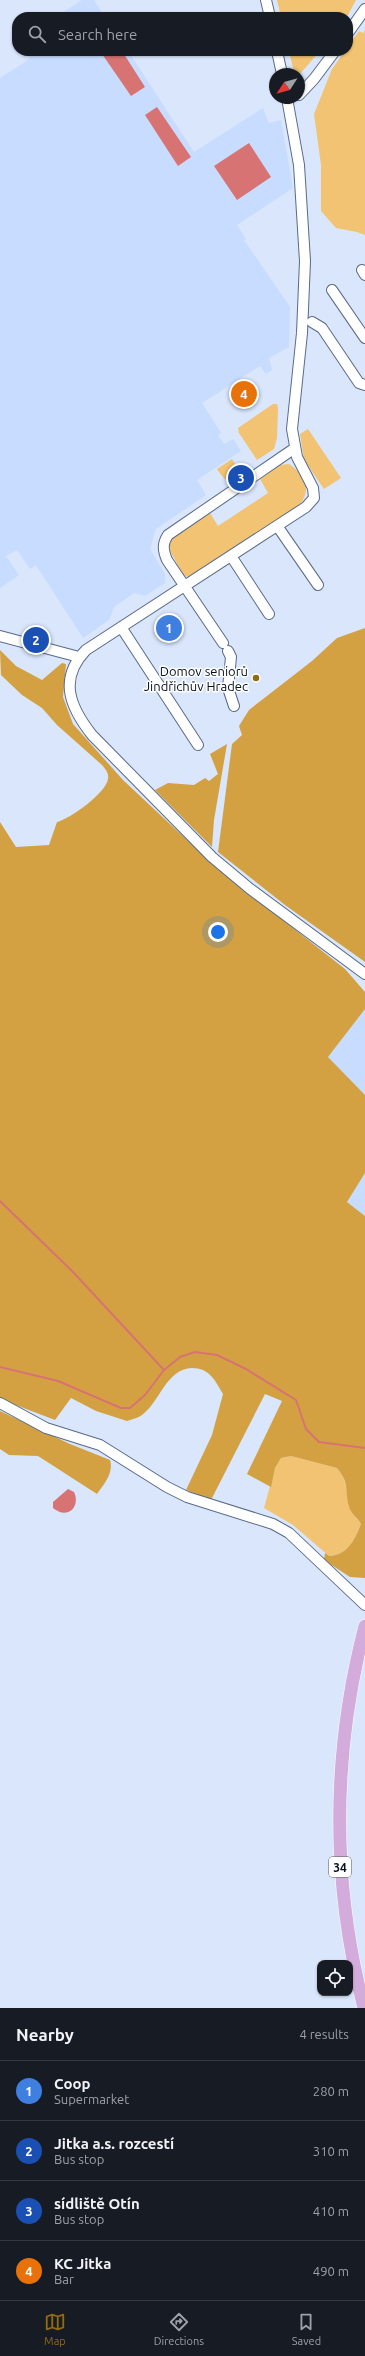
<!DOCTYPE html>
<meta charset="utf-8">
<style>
:root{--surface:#171b24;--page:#20242c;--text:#f1f3f6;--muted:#9ea1a6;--line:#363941;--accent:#926a13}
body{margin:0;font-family:Ubuntu,sans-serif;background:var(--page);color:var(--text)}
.controls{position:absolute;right:12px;bottom:12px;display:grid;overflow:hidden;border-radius:8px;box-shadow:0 1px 3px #0004}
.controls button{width:36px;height:36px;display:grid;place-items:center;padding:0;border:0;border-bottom:1px solid var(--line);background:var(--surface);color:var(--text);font:20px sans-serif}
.compass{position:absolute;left:269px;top:68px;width:36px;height:36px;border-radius:50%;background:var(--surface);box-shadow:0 1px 3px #0004;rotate:234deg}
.you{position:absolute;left:218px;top:932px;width:14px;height:14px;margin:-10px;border:3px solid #fff;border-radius:50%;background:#1a73e8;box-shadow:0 0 0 6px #1a73e833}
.badge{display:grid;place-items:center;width:26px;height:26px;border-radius:50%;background:var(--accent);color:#fff;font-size:13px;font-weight:700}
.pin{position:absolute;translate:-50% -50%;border:2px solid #fff;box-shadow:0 1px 4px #0006}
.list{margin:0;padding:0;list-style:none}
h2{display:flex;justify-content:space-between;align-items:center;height:52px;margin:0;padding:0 16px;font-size:17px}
h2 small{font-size:13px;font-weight:400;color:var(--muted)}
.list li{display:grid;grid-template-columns:26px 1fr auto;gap:12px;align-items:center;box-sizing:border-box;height:60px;padding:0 16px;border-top:1px solid var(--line)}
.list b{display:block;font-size:15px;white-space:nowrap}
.list p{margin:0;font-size:13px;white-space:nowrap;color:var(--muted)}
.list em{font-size:13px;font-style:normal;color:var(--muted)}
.icon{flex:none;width:22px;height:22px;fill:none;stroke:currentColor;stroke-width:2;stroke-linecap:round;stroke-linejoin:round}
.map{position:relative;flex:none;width:365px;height:2008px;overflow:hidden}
.search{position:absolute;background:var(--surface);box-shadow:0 1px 3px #0004;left:12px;right:12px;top:12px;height:44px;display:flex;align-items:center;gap:10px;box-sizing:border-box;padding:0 14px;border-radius:16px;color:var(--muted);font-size:15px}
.sheet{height:292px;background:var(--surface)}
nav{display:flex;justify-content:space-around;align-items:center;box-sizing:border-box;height:56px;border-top:1px solid var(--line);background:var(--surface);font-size:11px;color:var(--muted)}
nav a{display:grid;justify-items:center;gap:2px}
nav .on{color:var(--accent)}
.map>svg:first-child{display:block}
.built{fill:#c7dcfe}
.green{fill:#f1c372}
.forest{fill:#d3a142}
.water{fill:#d77373}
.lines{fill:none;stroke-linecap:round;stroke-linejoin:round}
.stream{stroke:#d77373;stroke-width:2}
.minor-casing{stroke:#576a89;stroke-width:12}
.major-casing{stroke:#fff;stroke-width:14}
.minor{stroke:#fff;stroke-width:10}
.major{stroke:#d3acdb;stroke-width:13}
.poi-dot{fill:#926a13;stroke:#fff;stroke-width:1.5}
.labels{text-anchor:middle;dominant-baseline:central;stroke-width:3;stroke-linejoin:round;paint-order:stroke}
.shield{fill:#fff;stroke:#535861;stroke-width:1}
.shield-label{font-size:12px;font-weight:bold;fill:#09111d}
.poi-label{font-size:13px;fill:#09111d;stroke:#fff;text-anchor:end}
</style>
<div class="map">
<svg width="365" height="2008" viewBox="0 0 365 2008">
<rect width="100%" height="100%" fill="#d9e6fc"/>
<path class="built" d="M82 0H94L105 17H55Z
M32 51H128L194 152 263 108 269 123 281 120 293 188 237 225 246 239 244 240 290 307 289 347 269 358 272 370 266 374 260 366 202 403 221 433 218 435 224 444 233 439 241 451 197 480 206 495 156 529 150 549 165 574V583L145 596 134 593 114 607 109 620 83 638 36 565 30 569 17 550 6 556 19 575 0 588V78L28 60Z
M365 1009V1095L328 1057Z
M365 1173V1216L347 1202Z"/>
<path class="green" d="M277 0H356L347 17H281Z
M365 30V235L357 232 336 228 321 211V165L314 114 332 69 345 51H348V46L359 31 363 33Z
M289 51H320L299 75 294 72Z
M273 404H277L278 408 277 438 274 449 257 460 239 433 238 428Z
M308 429 341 478 324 489 304 460 300 434Z
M232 459 242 475C229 486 226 482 217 469Z
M289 464C306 476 312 488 299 506L190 577 184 576 170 551 169 543 172 537 210 513 218 526 268 493 260 479 280 465Z
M291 1456 337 1468 342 1474 346 1486 352 1513 361 1524C355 1539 348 1555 329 1556L293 1525 264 1508 275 1468 281 1458Z"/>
<path class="forest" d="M365 628V962L285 905 218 852 232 744 242 735 239 726 249 710 312 661 337 638Z
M0 650 16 666 42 680 62 663 66 664 63 697 73 724 123 780 218 869 345 969 365 992V1009L328 1057 365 1095V1173L347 1202 365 1216V1578L350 1577 324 1560 325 1553 329 1556C348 1555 355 1539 361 1524 358 1518 352 1515 350 1509 344 1494 351 1484 337 1468L291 1456 281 1458 275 1468 271 1487 247 1474 282 1401 265 1394 211 1500 186 1490 212 1435 223 1394C215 1380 209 1368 192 1368 166 1369 160 1402 142 1415 138 1418 132 1419 127 1421L96 1411 71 1398 55 1420 0 1399V822L16 847 49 845 57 822C70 819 106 793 108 779 109 773 106 770 102 765L57 725 42 708 22 695 1 675Z
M227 744 214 820 212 847 155 790 168 783 194 785 205 778 209 781 218 774 210 754Z
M0 1411 70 1444 110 1460C114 1473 104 1484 97 1494L38 1456 9 1455 0 1449Z"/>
<path class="water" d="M100 51H122L145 87 131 96Z
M157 107 191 157 178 166 145 115Z
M249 143 271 177 237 200 214 166Z
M68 1489 74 1492C81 1507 67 1520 53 1508V1502Z"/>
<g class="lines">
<path class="stream" d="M0 1201 73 1272 164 1370
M0 1367 58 1381 121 1408H130L145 1395 164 1370 180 1357 195 1352 217 1355 246 1369 296 1400 306 1429 319 1442 365 1448"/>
<g class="minor-casing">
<path id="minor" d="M266 0 270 17
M348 33 365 9
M277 51 282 74
M299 95 314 79 335 51
M287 98 299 165 305 261 302 333 292 429 297 457 313 488 314 498 306 507 86 650C58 679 70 707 92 735L212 857 249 888 365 974
M362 270 365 275
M332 290 365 338
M312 322 322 328 359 383 365 385
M280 530 318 585
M231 556 269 614
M121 627 198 745
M0 636 79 657
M223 643 167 560C163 550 162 544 168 535L295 448
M228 651 231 657 228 688 234 706
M0 1403 46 1428 100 1445 167 1487 187 1497 273 1524 289 1533 365 1605"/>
</g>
<g class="major-casing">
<path id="major" d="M364 2008C331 1881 332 1753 365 1626"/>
</g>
<use href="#minor" class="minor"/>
<use href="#major" class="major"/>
</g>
<circle class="poi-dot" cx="256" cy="678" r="4"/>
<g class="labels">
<rect class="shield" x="329" y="1857" width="22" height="20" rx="3"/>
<g class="shield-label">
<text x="340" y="1867">34</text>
</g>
<g class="poi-label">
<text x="248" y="671">Domov seniorů<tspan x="248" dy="15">Jindřichův Hradec</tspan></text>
</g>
</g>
</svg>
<div class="controls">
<button><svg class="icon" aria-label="locate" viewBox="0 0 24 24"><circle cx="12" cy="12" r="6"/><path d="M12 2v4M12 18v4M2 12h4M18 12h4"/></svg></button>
</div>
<svg class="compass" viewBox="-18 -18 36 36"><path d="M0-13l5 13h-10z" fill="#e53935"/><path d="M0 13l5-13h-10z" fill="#9ea1a6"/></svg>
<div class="you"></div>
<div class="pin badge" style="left:169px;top:628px;background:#3f7fe0">1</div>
<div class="pin badge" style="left:36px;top:640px;background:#1a4fb4">2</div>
<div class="pin badge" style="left:241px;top:478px;background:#1a4fb4">3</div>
<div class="pin badge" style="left:244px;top:394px;background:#e8710a">4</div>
<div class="search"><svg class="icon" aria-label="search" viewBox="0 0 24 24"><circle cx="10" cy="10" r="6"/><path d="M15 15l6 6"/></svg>Search here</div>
</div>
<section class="sheet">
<h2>Nearby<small>4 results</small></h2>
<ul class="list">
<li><span class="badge" style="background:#3f7fe0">1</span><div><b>Coop</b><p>Supermarket</p></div><em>280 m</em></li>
<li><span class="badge" style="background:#1a4fb4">2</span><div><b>Jitka a.s. rozcestí</b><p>Bus stop</p></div><em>310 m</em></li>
<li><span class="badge" style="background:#1a4fb4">3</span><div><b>sídliště Otín</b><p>Bus stop</p></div><em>410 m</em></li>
<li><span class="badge" style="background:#e8710a">4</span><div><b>KC Jitka</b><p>Bar</p></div><em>490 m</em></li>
</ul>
</section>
<nav>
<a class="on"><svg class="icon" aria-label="map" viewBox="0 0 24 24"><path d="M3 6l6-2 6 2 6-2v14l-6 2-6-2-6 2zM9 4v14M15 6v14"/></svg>Map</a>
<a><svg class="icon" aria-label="directions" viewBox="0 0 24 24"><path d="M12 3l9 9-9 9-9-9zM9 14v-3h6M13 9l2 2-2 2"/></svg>Directions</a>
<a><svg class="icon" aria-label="saved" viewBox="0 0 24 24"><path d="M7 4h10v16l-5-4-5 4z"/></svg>Saved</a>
</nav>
